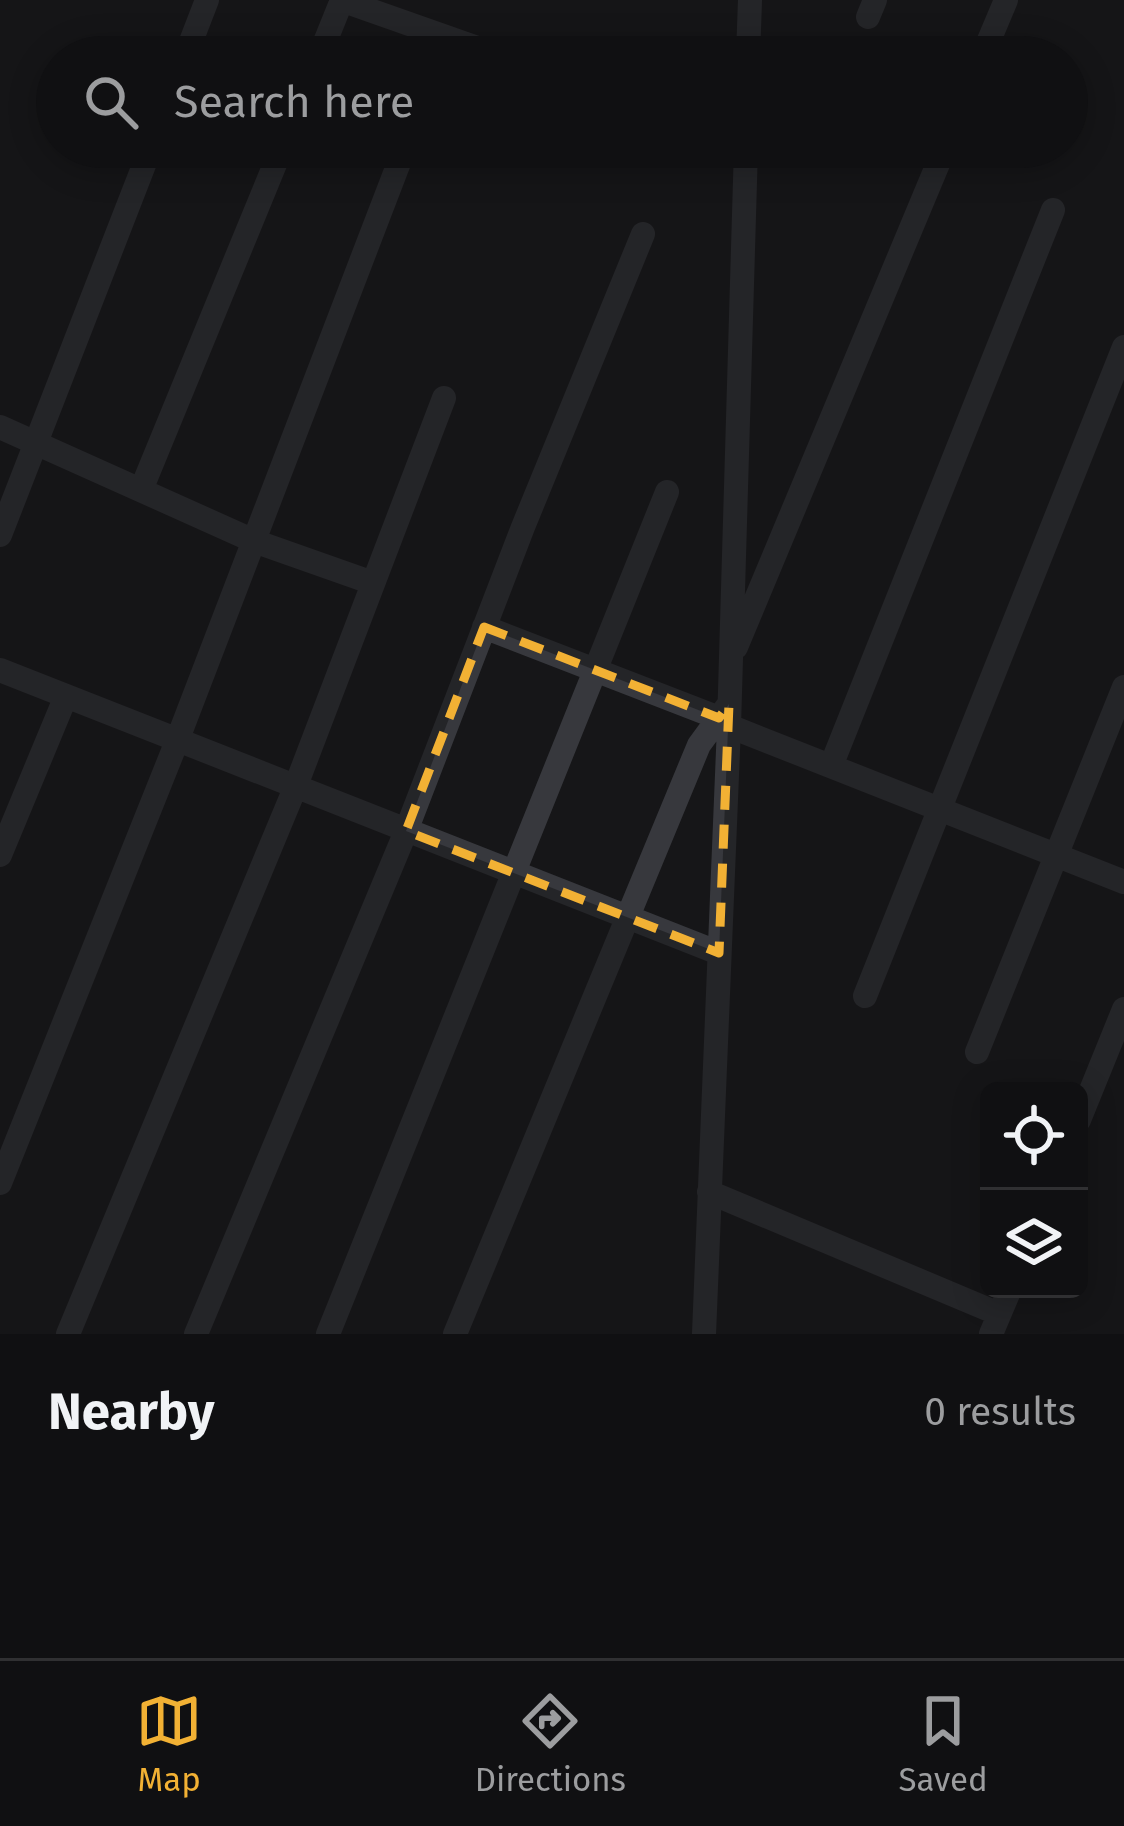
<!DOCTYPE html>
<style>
:root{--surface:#101012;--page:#19191b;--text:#f1f3f6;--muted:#9c9d9f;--line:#303032;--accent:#f2b134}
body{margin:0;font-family:"Fira Sans",sans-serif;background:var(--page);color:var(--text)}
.controls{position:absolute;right:36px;bottom:36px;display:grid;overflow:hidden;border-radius:18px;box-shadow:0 6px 30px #0003}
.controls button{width:108px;height:108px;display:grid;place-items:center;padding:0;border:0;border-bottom:3px solid var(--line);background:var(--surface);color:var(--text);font:60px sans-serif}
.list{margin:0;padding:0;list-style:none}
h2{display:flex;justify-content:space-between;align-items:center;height:156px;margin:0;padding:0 48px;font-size:51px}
h2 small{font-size:39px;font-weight:400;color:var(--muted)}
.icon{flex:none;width:66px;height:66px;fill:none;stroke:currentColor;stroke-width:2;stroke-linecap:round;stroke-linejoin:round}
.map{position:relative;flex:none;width:1124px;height:1334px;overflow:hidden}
.search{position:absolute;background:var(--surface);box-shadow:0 6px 30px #0003;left:36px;right:36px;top:36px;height:132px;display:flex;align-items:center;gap:30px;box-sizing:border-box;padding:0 42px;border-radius:66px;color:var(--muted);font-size:45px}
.sheet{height:324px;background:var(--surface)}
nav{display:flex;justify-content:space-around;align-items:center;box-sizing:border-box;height:168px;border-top:3px solid var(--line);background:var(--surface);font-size:33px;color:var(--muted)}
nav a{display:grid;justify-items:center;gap:6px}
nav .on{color:var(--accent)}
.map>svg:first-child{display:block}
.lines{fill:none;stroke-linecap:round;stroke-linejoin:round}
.minor{stroke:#37383d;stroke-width:24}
.marked{fill:none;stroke:#f2b134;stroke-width:9;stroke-dasharray:24 15;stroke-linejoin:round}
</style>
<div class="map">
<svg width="1124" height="1334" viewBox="0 0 1124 1334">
<rect width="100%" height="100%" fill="#161618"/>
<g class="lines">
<path class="minor" d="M341 0 503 57
M868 17 875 0
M185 57 207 0
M319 57 342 0
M748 57 750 0
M982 57 1006 0
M0 427 254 541 373 583
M141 490 282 147
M0 535 151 147
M484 627 719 718
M736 647 945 147
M0 670 719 953
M729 726 1124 882
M831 766 1053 210
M0 855 66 696
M865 996 1124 347
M977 1052 1124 687
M1079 1120 1124 1009
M0 1183 177 741 405 147
M709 1192 999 1314
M68 1334 295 788 444 398
M196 1334 406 831 523 527 643 234
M328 1334 667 492
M455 1334 699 745 729 704
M704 1334 729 726 746 147
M991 1334 1010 1289"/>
</g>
<path d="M0 0H1124V1334H0ZM484 627 719 718 729 704 719 953 406 831Z" fill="#161618" fill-opacity=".55" fill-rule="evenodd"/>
<path class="marked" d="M484 627 719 718 729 704 719 953 406 831Z"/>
</svg>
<div class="controls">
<button><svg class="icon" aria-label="locate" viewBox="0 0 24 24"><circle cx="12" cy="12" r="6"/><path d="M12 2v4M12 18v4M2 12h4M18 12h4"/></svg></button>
<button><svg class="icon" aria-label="layers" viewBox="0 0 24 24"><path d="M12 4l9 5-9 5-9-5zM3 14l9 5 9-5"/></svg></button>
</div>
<div class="search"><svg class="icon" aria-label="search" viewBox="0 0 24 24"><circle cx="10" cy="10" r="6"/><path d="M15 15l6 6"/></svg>Search here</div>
</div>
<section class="sheet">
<h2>Nearby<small>0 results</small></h2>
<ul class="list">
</ul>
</section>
<nav>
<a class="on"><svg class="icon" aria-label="map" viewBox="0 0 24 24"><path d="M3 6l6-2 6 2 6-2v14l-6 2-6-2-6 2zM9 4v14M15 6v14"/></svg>Map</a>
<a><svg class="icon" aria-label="directions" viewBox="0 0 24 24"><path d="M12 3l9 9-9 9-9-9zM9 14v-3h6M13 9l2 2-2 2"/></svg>Directions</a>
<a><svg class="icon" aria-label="saved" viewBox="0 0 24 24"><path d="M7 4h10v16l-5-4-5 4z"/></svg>Saved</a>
</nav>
